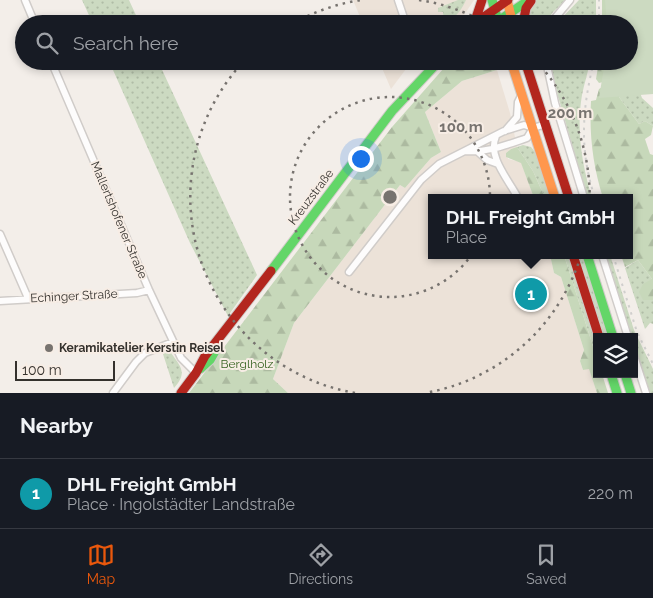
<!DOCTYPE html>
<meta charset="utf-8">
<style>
:root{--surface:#171b24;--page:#242831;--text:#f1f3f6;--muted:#9ea1a6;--line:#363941;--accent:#ea580c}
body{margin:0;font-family:Raleway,sans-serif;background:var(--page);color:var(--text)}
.controls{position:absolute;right:15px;bottom:15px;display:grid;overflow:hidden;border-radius:0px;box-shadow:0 2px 8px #0003}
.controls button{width:45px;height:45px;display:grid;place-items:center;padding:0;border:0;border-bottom:1px solid var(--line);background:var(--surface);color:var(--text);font:25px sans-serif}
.scale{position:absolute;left:15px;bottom:12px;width:100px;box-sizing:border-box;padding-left:5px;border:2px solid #34312d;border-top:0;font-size:14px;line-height:18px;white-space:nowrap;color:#34312d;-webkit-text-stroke:4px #f7ede5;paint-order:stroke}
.you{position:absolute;left:360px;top:158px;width:18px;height:18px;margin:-12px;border:4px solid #fff;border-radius:50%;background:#1a73e8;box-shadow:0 0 0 8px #1a73e833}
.badge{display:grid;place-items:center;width:32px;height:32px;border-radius:50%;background:var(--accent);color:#fff;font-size:16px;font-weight:700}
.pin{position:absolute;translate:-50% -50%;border:2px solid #fff;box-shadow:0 1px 5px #0006}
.popup{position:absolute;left:428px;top:194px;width:205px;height:65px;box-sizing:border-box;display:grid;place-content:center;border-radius:0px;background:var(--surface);filter:drop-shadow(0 1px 4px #0005);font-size:16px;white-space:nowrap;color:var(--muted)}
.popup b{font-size:19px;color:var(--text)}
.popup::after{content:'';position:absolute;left:50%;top:100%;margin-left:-10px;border:10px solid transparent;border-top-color:var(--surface)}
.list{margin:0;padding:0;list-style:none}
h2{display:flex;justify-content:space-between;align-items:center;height:65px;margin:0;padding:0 20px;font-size:21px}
h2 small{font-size:16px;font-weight:400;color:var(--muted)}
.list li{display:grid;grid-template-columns:32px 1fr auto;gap:15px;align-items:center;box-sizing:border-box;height:70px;padding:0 20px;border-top:1px solid var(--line)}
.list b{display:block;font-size:19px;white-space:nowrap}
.list p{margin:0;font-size:16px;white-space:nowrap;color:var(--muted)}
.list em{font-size:16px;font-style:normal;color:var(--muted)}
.icon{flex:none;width:28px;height:28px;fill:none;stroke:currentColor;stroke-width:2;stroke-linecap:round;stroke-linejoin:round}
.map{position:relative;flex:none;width:653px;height:393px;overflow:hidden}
.search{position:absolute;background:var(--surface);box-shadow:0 2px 8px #0003;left:15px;right:15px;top:15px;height:55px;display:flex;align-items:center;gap:12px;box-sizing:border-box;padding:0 18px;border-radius:28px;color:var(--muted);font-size:19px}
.sheet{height:135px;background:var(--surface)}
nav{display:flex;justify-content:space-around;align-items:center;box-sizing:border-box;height:70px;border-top:1px solid var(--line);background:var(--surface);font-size:14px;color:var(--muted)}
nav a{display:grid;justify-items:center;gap:2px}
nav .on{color:var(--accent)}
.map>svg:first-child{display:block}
.built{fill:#ece2d8}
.grass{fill:url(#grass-dots)}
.forest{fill:url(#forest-firs)}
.park{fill:#ccdac1}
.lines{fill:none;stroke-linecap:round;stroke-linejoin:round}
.street-casing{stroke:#d0ccc9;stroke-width:9}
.fast-casing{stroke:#d0ccc9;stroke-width:11}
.slow-casing{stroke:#d0ccc9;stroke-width:11}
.jam-casing{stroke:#d0ccc9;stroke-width:11}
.street{stroke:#fdfcfc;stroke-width:6}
.fast{stroke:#63d668;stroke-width:9}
.slow{stroke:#ff974d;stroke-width:9}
.jam{stroke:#b3261e;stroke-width:9}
.rail{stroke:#d0cfcd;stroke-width:2;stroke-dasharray:2.5 5;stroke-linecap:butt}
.ring{fill:none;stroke:#77736f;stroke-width:2.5;stroke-dasharray:2.5 5}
.poi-dot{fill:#77736f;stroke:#f7ede5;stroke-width:2}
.labels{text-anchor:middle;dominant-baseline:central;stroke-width:4;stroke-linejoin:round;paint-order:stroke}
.street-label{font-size:12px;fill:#34312d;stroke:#f7ede5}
.poi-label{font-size:12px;font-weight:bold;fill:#34312d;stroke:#f7ede5;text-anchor:start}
.park-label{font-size:12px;fill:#376321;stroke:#f7ede5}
.centre{fill:#77736f;stroke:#f7ede5;stroke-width:2.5}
.ring-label{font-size:15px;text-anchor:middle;font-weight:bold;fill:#77736f;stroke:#f7ede5;stroke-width:4;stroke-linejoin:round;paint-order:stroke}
</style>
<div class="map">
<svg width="653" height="393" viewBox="0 0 653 393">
<defs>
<pattern id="grass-dots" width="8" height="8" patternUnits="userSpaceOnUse" patternTransform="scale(1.25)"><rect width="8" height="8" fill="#ccdac1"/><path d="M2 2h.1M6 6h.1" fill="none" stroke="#b0bca6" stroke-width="1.8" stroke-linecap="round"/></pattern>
<pattern id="forest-firs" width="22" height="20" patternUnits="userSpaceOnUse" patternTransform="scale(1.25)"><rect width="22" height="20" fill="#c7d8ba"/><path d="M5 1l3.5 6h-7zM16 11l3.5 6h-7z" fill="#acbaa0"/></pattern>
</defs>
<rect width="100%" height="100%" fill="#f3eee9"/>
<path class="built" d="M353 0H474L458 24H363Z
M379 61H412L391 89Z
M497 70 510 113 517 147 511 149 506 153 508 159 521 162 534 198H432V255H550L554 273 561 277 584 350 580 361 583 370 589 368 597 393H288L273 379 294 323 400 185 405 188 431 158 441 152 425 112 462 81Z"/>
<path class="grass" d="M82 0H129L140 24H93Z
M458 0H466C461 12 453 21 440 22V21L444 20 443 12H438V8Z
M536 0H566L553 12 545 24H533L532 17 528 13Z
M579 0H596V24H556Z
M109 61H158L257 275 228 316 190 243Z
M550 61H590C588 73 584 84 582 95 576 130 582 165 592 198H588L584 187 558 96Z
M631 68 642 98 653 108V126L645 121 639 124 619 97 620 84Z
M523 145 531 147 535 152 550 198H545L533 171 517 147Z
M564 255H568L597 345V359Z
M577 255H582L584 260 609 337H603Z
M606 255H610L634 330 653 369V393H650L634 345V337H632Z
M638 260 652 279 650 299 653 300V324L650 323 645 329 625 268Z
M162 351H168L171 353C182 368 187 373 174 388Z"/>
<path class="forest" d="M602 0H653V73L620 84 619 97 639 124 645 121 653 126 651 135 645 139 650 154 653 155V300H643L639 292 643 284 652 279 638 260 625 267 621 255H630V198H603C593 166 589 135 591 101L596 100 599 89 604 86 603 82 599 83 596 79 599 61H629V24H602Z
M454 61H492L497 70 462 81 425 112 441 152 431 158 405 188 400 185 294 323 273 379 288 393H189L392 127 444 68Z
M517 147 533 171 545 198H534L521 163 506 157V153L511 149Z
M550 255H564L597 359V374H602L608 393H597L589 369 583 370 580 361 584 350 561 277 554 273Z"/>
<path class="park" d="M605 0H653V94L599 98 605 61H629V24H607Z"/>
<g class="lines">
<g class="street-casing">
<path id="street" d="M25 0 35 24
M398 0 406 24
M550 24 570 0
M51 61 149 290 181 358 196 373
M423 61 430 70
M546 61 555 103 584 198
M505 131 517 117 518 102 522 94
M496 136C487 157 509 180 518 198
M465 151C487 153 506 145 527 138L533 128
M478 152 487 160 498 164
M0 234 28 298
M602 255 628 337
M349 272 421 180 439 164 504 131 524 125 533 128 546 124
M0 301 137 293 149 290
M634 356 646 393
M113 393 136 362 145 353 173 342"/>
</g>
<g class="fast-casing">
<path id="fast" d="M492 0 499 24
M494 24 529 0
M587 255 613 337
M271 271 392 111 439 61
M200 369 210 360 218 346
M611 374 617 393
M625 374 631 393"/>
</g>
<g class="slow-casing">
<path id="slow" d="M507 0 513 24
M511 61 555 198"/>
</g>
<g class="jam-casing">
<path id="jam" d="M475 21 482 0
M474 24 508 0
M523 24 526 8 531 1
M525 61 569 198
M573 255 599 337
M181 393 196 373 205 356 271 271"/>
</g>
<use href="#street" class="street"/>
<use href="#fast" class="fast"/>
<use href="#slow" class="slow"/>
<use href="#jam" class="jam"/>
<path class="rail" d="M599 24V0
M594 61C582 109 579 150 595 198
M613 255 637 332 653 364"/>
</g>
<g class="ring">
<circle cx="390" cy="197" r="100"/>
<path d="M355 393A199 199 0 0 1 244 61M294 23A199 199 0 0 1 361 0M419 0A199 199 0 0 1 486 23M536 61A199 199 0 0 1 425 393"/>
</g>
<circle class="poi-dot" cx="49" cy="348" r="5"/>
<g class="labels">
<g class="street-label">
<text transform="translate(311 197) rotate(-53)">Kreuzstraße</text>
<text transform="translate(119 220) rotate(67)">Mallertshofener Straße</text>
<text transform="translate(74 296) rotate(-3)">Echinger Straße</text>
</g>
<g class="poi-label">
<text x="59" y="348">Keramikatelier Kerstin Reisel</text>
</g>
<g class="park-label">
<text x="247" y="364">Berglholz</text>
</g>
</g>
<circle cx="390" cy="197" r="8" class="centre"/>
<g class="ring-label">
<text x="570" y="118">200 m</text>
<text x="461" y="132">100 m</text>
</g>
</svg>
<div class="controls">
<button><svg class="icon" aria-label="layers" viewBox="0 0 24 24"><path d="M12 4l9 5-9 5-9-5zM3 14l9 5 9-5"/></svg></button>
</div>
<div class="scale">100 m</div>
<div class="you"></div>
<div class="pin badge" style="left:531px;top:294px;background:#0f9aa8">1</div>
<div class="popup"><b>DHL Freight GmbH</b>Place</div>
<div class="search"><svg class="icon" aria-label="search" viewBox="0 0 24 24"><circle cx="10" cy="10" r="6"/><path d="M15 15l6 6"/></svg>Search here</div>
</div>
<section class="sheet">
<h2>Nearby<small></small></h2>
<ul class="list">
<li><span class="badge" style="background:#0f9aa8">1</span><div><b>DHL Freight GmbH</b><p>Place · Ingolstädter Landstraße</p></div><em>220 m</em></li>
</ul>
</section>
<nav>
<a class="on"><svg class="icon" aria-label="map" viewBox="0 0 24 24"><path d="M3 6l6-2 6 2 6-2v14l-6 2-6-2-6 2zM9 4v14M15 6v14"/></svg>Map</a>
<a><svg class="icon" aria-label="directions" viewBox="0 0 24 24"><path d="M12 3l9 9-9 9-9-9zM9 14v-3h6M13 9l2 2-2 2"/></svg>Directions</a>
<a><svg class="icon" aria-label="saved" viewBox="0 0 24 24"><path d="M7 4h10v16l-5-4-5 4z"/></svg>Saved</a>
</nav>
